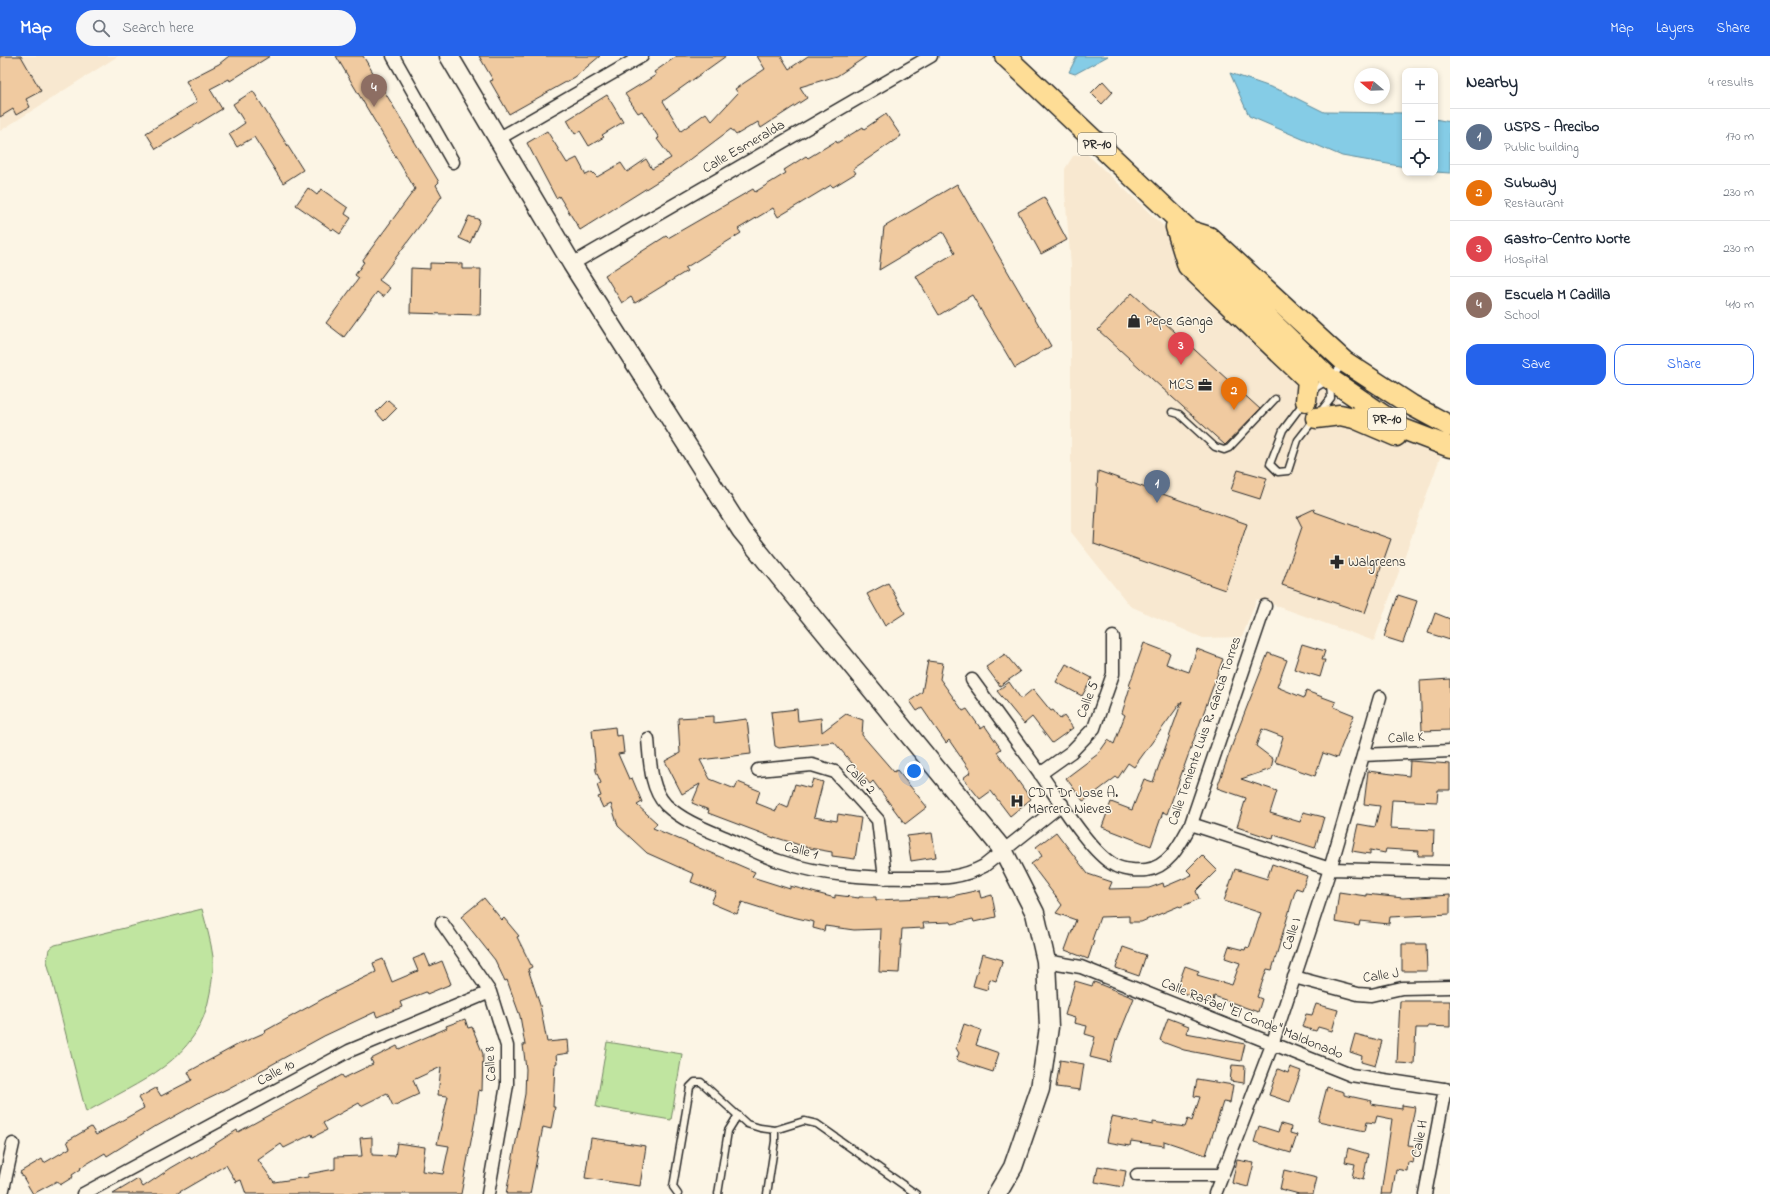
<!DOCTYPE html>
<meta charset="utf-8">
<style>
:root{--surface:#fff;--page:#f6f6f7;--text:#1f2937;--muted:#747a83;--line:#e0e1e3;--accent:#2563eb}
body{margin:0;font-family:"Indie Flower",sans-serif;background:var(--page);color:var(--text)}
.controls{position:absolute;right:12px;top:12px;display:grid;overflow:hidden;border-radius:8px;box-shadow:0 2px 6px #0003}
.controls button{width:36px;height:36px;display:grid;place-items:center;padding:0;border:0;border-bottom:1px solid var(--line);background:var(--surface);color:var(--text);font:20px sans-serif}
.compass{position:absolute;left:1354px;top:12px;width:36px;height:36px;border-radius:50%;background:var(--surface);box-shadow:0 2px 6px #0003;rotate:289deg}
.you{position:absolute;left:914px;top:715px;width:14px;height:14px;margin:-10px;border:3px solid #fff;border-radius:50%;background:#1a73e8;box-shadow:0 0 0 6px #1a73e833}
.badge{display:grid;place-items:center;width:26px;height:26px;border-radius:50%;background:var(--accent);color:#fff;font-size:13px;font-weight:700}
.pin{position:absolute;translate:-50% -33px;filter:drop-shadow(0 1px 2px #0008)}
.pin::after{content:'';position:absolute;top:21px;width:14px;height:12px;background:inherit;clip-path:polygon(0 0,100% 0,50% 100%)}
.list{margin:0;padding:0;list-style:none}
h2{display:flex;justify-content:space-between;align-items:center;height:52px;margin:0;padding:0 16px;font-size:17px}
h2 small{font-size:13px;font-weight:400;color:var(--muted)}
.list li{display:grid;grid-template-columns:26px 1fr auto;gap:12px;align-items:center;box-sizing:border-box;height:56px;padding:0 16px;border-top:1px solid var(--line)}
.list b{display:block;font-size:15px;white-space:nowrap}
.list p{margin:0;font-size:13px;white-space:nowrap;color:var(--muted)}
.list em{font-size:13px;font-style:normal;color:var(--muted)}
.actions{display:flex;gap:8px;padding:12px 16px}
.actions a{flex:1;padding:9px 0;border:1px solid var(--accent);border-radius:12px;text-align:center;font-size:14px;color:var(--accent)}
.actions .main{background:var(--accent);color:#fff}
.icon{flex:none;width:22px;height:22px;fill:none;stroke:currentColor;stroke-width:2;stroke-linecap:round;stroke-linejoin:round}
.map{position:relative;flex:none;width:1450px;height:1138px;overflow:hidden}
header{display:flex;align-items:center;gap:24px;box-sizing:border-box;height:56px;padding:0 20px;background:var(--accent);color:#fff}
header strong{font-size:19px}
nav{display:flex;gap:22px;margin-inline-start:auto;font-size:14px}
.search{width:280px;height:36px;background:var(--page);display:flex;align-items:center;gap:10px;box-sizing:border-box;padding:0 14px;border-radius:22px;color:var(--muted);font-size:15px}
main{display:flex}
aside{flex:1;background:var(--surface)}
.map>svg:first-child{display:block}
.built{fill:#f8e8d0}
.pitch{fill:#c0e5a0;stroke:#768866}
.water{fill:#85cce6;stroke:#618c9b}
.building{fill:#f0caa0;stroke:#2b2b2b;fill-rule:evenodd}
.lines{fill:none;stroke-linecap:round;stroke-linejoin:round}
.lane-casing{stroke:#2b2b2b;stroke-width:9}
.street-casing{stroke:#2b2b2b;stroke-width:15}
.secondary-casing{stroke:#2b2b2b;stroke-width:21}
.primary-casing{stroke:#2b2b2b;stroke-width:23}
.lane{stroke:#fcf5e5;stroke-width:6}
.street{stroke:#fcf5e5;stroke-width:12}
.secondary{stroke:#fcf5e5;stroke-width:18}
.primary{stroke:#fedd96;stroke-width:20}
.labels{text-anchor:middle;dominant-baseline:central;stroke-width:3;stroke-linejoin:round;paint-order:stroke}
.shield{fill:#fcf5e5;stroke:#6a6863;stroke-width:1}
.shield-label{font-size:13px;font-weight:bold;fill:#2b2b2b}
.street-label{font-size:14px;fill:#2b2b2b;stroke:#fcf5e5}
.poi-label{font-size:14px;fill:#2b2b2b;stroke:#fcf5e5;text-anchor:start}
</style>
<header>
<strong>Map</strong>
<div class="search"><svg class="icon" aria-label="search" viewBox="0 0 24 24"><circle cx="10" cy="10" r="6"/><path d="M15 15l6 6"/></svg>Search here</div>
<nav><a>Map</a><a>Layers</a><a>Share</a></nav>
</header>
<main>
<div class="map">
<svg width="1450" height="1138" viewBox="0 0 1450 1138">
<rect width="100%" height="100%" fill="#fcf5e5"/>
<filter id="ink" filterUnits="userSpaceOnUse"><feTurbulence type="fractalNoise" baseFrequency=".025" numOctaves="2"/><feDisplacementMap in="SourceGraphic" scale="8" xChannelSelector="R" yChannelSelector="G"/><feConvolveMatrix kernelMatrix="1 2 1 2 8 2 1 2 1" color-interpolation-filters="sRGB"/></filter>
<g filter="url(#ink)">
<path class="built" d="M0 0H118L0 75Z
M1087 98 1174 180 1301 315 1341 348 1389 378 1441 399 1374 585 1257 543 1242 581 1203 582 1130 550 1071 476V210L1065 137V113L1073 100Z"/>
<path class="pitch" d="M202 853C206 869 211 885 213 901 214 912 212 926 210 937 199 1005 140 1025 86 1056L47 905 49 893 55 889Z
M607 986 682 998 671 1064 596 1051Z"/>
<path class="water" d="M1077 0H1108L1075 18 1069 16Z
M1230 17 1282 35 1324 56 1405 57V111L1342 100 1249 60Z
M1435 63 1450 66V117L1435 116Z"/>
<path class="building" d="M0 0H21L41 35 26 43 30 51 16 59 13 53 0 61Z
M229 0H270L230 25 229 23 210 33 222 53 156 93 146 77 197 46 186 25 219 8Z
M336 0H363L439 126 436 129 442 140 379 224 390 232 383 241 377 236 344 281 326 267 359 222 355 219 364 206 362 205 415 133Z
M479 0H600L575 21 509 58 490 25 493 24Z
M677 0H726L663 45 681 75 706 57 712 65 738 37 735 33 765 13 757 0H781L789 13 808 0H867L837 20 800 31 807 42 761 72 758 66 736 79 731 73 679 112 580 174 559 140 556 142 527 87 547 75 567 107 577 102 586 119 592 116 597 121 621 107 627 116 646 103 652 113 671 102 657 83 659 82 642 55 638 57 625 38 656 19 654 16Z
M1103 25 1113 36 1102 48 1091 37Z
M253 35 303 114 283 127 254 81 237 91 229 78 245 67 233 48Z
M607 39 623 66 602 79 604 81 589 90 580 75 575 78 567 64Z
M886 58 901 80 853 113 856 117 833 131 831 129 778 161 773 152 738 173 741 177 685 212 687 215 635 247 631 241 622 247 605 219 666 180 668 182 753 133 755 136 786 117 784 114 806 100 808 102 836 85 837 87 863 71 864 73Z
M957 128 1051 290 1015 312 972 239 939 259 916 220 955 197 943 176 879 214 884 171Z
M308 132 317 139 321 133 348 152 345 158 351 162 340 178 333 173 332 174 296 149Z
M1044 141 1067 184 1041 198 1018 156Z
M469 160 480 164 470 187 459 182Z
M430 207 462 208V213H481L480 259 410 257 411 212 430 213Z
M1132 237 1260 353 1226 388 1225 389 1098 274Z
M388 344 397 352 384 365 376 356Z
M1238 414 1267 422 1260 443 1231 434Z
M1098 415 1247 468 1225 534 1094 488Z
M1314 453 1315 456 1391 483 1365 557 1282 529 1302 471 1297 461Z
M888 527 905 557 885 570 867 538Z
M1398 539 1417 545 1403 587 1384 581Z
M1435 557 1450 563V584L1428 577Z
M1144 587 1170 597 1166 608 1189 616 1197 593 1223 603 1167 758 1163 756 1151 790 1102 771 1111 746 1132 754 1144 723 1153 726 1182 645 1134 711 1128 707 1118 722 1116 721 1087 743 1083 745 1066 722 1098 698 1108 684 1114 688 1125 659 1122 657 1130 631 1129 630Z
M1302 588 1325 595 1322 604H1325L1320 621 1294 613Z
M1268 597 1287 604 1277 631 1304 642 1306 635 1336 646 1334 651 1354 659 1337 702 1323 697 1315 720 1275 706 1283 681 1262 673 1256 690 1273 703 1271 713 1241 723 1277 735 1270 757 1300 766 1303 756 1324 761 1315 792 1274 779 1273 783 1237 771 1246 742 1217 732 1234 684Z
M1005 598 1020 616 1000 630 986 611Z
M928 605 943 607 940 623 963 655 967 653 981 673 985 670 1001 693 997 696 1031 743 1010 760 991 735 980 743 963 722 971 716 949 684 946 687 922 652 917 655 910 645 922 636Z
M1066 608 1092 622 1082 640 1056 626Z
M1450 623V674L1422 675 1420 625Z
M1009 626 1021 643 1033 633 1051 655 1053 654 1060 663 1064 660 1073 672 1052 687 1032 661 1024 668 997 635Z
M797 653 798 665 821 662 822 676 846 658 863 664 862 679 894 716 897 714 927 751 905 768 873 725 870 728 834 686 779 692 775 690 771 656Z
M714 660V667L747 663 751 698 700 704 710 723 735 733 738 726 760 735 756 747 776 755 779 748 788 752 795 728 810 732 813 723 823 726 814 761 837 765 838 758 861 762 855 803 832 800V796L809 792 774 781V782L708 757 709 754 692 747 700 728 682 738 665 705 680 697 678 662Z
M615 671 616 680 622 679 624 697 618 698 629 723 632 722 642 746 637 749 657 767 653 772 755 816 752 821 790 833V830L835 842V839L859 842V841H876V844L948 841 979 834 981 842 992 839 996 861 974 866 973 863 952 868 951 866 923 867 924 872 902 873 899 917 879 916 881 873 854 874 825 870 824 875 813 872 814 866 780 858 742 846 737 858 711 847 716 836 691 826 694 818 647 797 618 770 611 748 603 752 598 741 601 740 597 729 601 727 596 715 592 674Z
M1410 705 1450 708V734H1438L1437 746 1392 744 1390 772 1434 774 1433 800H1418L1419 795 1386 793 1385 797 1370 794V798L1352 795 1358 768 1375 771 1380 750 1364 748 1368 715 1409 720Z
M1056 776 1088 818 1112 826 1109 833 1149 832 1163 827 1164 831 1192 819 1187 814 1202 799 1217 814 1196 835 1199 843 1180 851 1179 850 1141 866H1129V860L1100 861 1092 884 1094 885 1088 903 1065 894 1076 864 1056 857 1062 849 1031 808 1042 800 1036 791Z
M932 777 936 801 911 805 907 780Z
M1272 808 1307 820 1302 834 1296 832 1272 914 1267 913 1257 941 1262 943 1258 956 1214 940 1213 946 1176 935 1185 910 1199 915 1197 919 1232 929 1240 907 1225 902 1229 890 1245 894 1246 891 1249 892 1261 857 1224 845 1235 813 1267 823Z
M1339 836 1366 840V838L1403 842 1450 839V858L1390 861 1389 868 1360 865 1359 870 1335 866Z
M484 842 502 864 504 862 519 880 517 881 532 911 528 913 540 949 547 986 568 984 569 997 556 999 557 1007 555 1008 553 1051H555L551 1073 543 1071 530 1138H506L525 1038 526 1013 523 989H525L520 960 507 924 505 925 495 904 461 861Z
M1402 888H1426L1427 915H1402Z
M1123 891 1146 899 1139 920 1116 912Z
M425 898 430 910 442 905 451 928 427 938 426 936 400 946 402 951 377 961 375 956 324 980 229 1032 202 1045 155 1071V1070L107 1100 105 1097 80 1112 81 1113 72 1119 73 1121 60 1129 57 1125 33 1138 20 1116 42 1103 44 1107 70 1092 67 1085 91 1071 96 1079 144 1052 138 1042 156 1032 161 1040 192 1024 188 1016 239 988 266 976 265 975 337 935 376 916 373 907 383 903 392 926 418 915 413 903Z
M982 898 1003 904 996 925 990 923 987 934 973 930Z
M1075 925 1092 930 1094 926 1134 942 1117 984 1116 983 1110 1006 1090 1001 1095 981 1085 978 1087 970 1074 967 1075 962 1065 959Z
M1400 945H1450V971L1428 970V972H1416L1414 1008 1397 1007Z
M1316 948 1338 954 1332 975 1318 971 1316 975 1302 971 1306 958 1312 959Z
M1168 962 1189 970 1186 977 1245 988 1241 1005 1184 994 1165 987 1160 984Z
M465 963 468 972 472 971 483 998 482 1035 479 1034 475 1064 461 1138H246L241 1124 236 1126 226 1109 176 1138H113L138 1123 143 1131 171 1112 190 1101 191 1103 237 1074 238 1076 342 1019 344 1022 373 1008 371 1003 397 990 399 993 447 972 446 970ZM441 1011 438 1039 448 1040 437 1088 449 1090 443 1118 422 1115 425 1091 397 1087 395 1100 372 1099V1081L360 1082 362 1100 335 1101V1113L308 1118V1121L274 1126 258 1104 281 1088 284 1092 312 1078 313 1081 327 1074 323 1067 359 1047 361 1050 387 1037 393 1050 419 1038 413 1024Z
M964 968 981 974 976 989 999 997 993 1016 956 1004 959 997 956 992Z
M1355 978 1382 985 1375 1010 1361 1006 1362 1000 1350 996Z
M1060 1004 1084 1008 1080 1034 1056 1031Z
M1232 1009 1245 1010 1244 1027 1230 1025Z
M1290 1011 1301 1015 1290 1046 1269 1039 1278 1013 1288 1017Z
M1197 1023 1233 1029 1230 1047 1223 1046 1206 1099 1164 1085V1090L1131 1085 1130 1090 1107 1086 1112 1061 1153 1069V1066L1185 1071 1188 1063 1192 1065 1200 1041 1194 1040Z
M1327 1031 1344 1036V1039L1372 1045 1371 1048 1402 1053V1049L1415 1051 1408 1089 1416 1090 1413 1107 1408 1106 1407 1115 1396 1113 1392 1138H1381L1392 1063 1377 1060 1375 1067 1367 1066 1365 1075 1318 1065Z
M1281 1068 1291 1071 1290 1077 1297 1079 1291 1097 1254 1086 1259 1070 1278 1076Z
M591 1082 646 1090 640 1130 585 1122Z
M1348 1092 1368 1098 1363 1124 1352 1121 1355 1108 1345 1106Z
M1237 1104 1254 1107 1248 1131 1232 1127Z
M1098 1110 1126 1115 1123 1131 1095 1126Z
M1284 1114 1317 1122 1313 1138H1299L1280 1133Z"/>
<g class="lines">
<g class="lane-casing">
<path id="lane" d="M1313 336 1317 331 1330 323 1344 307
M1304 346 1283 374 1270 408 1278 416 1288 415 1298 384 1331 342 1330 328
M1172 356 1179 358 1215 391 1224 394 1229 392 1275 343
M678 1138 673 1131 690 1031 695 1026H701L747 1068 760 1072 775 1074 804 1065 817 1068 916 1138
M718 1138 728 1075 738 1059
M767 1138 775 1085V1074"/>
</g>
<g class="street-casing">
<path id="street" d="M393 0 453 106
M498 83 642 0
M572 208 931 0
M972 624C995 656 1019 688 1042 720 1058 743 1090 796 1114 809 1122 814 1137 815 1146 814 1170 811 1181 786 1191 768L1265 550
M648 683C650 704 650 733 666 749 683 765 705 773 726 782 744 790 761 799 779 805 823 820 868 822 914 822 940 822 960 823 984 810L1062 748
M1363 699 1450 695
M758 714 812 709 835 716 878 764 885 822
M1040 718 1071 696 1094 672 1113 618V581
M1191 768 1330 813 1450 816
M442 867 490 936 507 990V1029L488 1138
M1046 905 1081 911 1351 1019 1450 1034
M1294 921 1358 938 1371 939 1402 932 1450 931
M1137 1119H1221
M2 1138 13 1088
M83 1138 349 995 490 936
M1215 1138 1272 989 1330 813 1380 641
M1425 1138 1445 1033"/>
</g>
<g class="secondary-casing">
<path id="secondary" d="M449 0 572 208 741 474 1003 794 1035 857 1046 905 1049 971 1040 1033 1013 1111 997 1138"/>
</g>
<g class="primary-casing">
<path id="primary" d="M1005 0 1190 175 1209 181 1345 306 1411 349 1450 370
M1176 171 1188 210 1308 324 1306 345
M1190 175 1197 193 1330 323 1403 373 1450 391
M1316 362 1340 359 1354 362 1396 380"/>
</g>
<use href="#lane" class="lane"/>
<use href="#street" class="street"/>
<use href="#secondary" class="secondary"/>
<use href="#primary" class="primary"/>
</g>
</g>
<defs>
<g id="shop-bare" transform="scale(1.08)"><path d="M-5-2.5h2.3a2.7 3.5 0 0 1 5.4 0H5L5.5 6h-11ZM-1.5-2.5h3a1.5 2.3 0 0 0-3 0Z" fill="#2b2b2b" stroke="#fcf5e5" stroke-width="2.5" paint-order="stroke"/></g>
<g id="office-bare" transform="scale(1.08)"><path d="M-6-3h4V-5.5h4V-3h4V5H-6ZM-1-4.5V-3h2v-1.5ZM-6 0V1H6V0Z" fill="#2b2b2b" stroke="#fcf5e5" stroke-width="2.5" paint-order="stroke"/></g>
<g id="pharmacy-bare" transform="scale(1.08)"><path d="M-2-6h4v4h4v4h-4v4h-4v-4h-4v-4h4Z" fill="#2b2b2b" stroke="#fcf5e5" stroke-width="2.5" paint-order="stroke"/></g>
<g id="hospital-bare" transform="scale(1.08)"><path d="M-5-5h3v3.5h4V-5h3V5h-3V1.5h-4V5h-3Z" fill="#2b2b2b" stroke="#fcf5e5" stroke-width="2.5" paint-order="stroke"/></g>
</defs>
<g fill-rule="evenodd">
<use href="#shop-bare" x="1134" y="265"/>
<use href="#office-bare" x="1205" y="329"/>
<use href="#pharmacy-bare" x="1337" y="506"/>
<use href="#hospital-bare" x="1017" y="745"/>
</g>
<g class="labels">
<g class="shield">
<rect x="1078" y="77" width="38" height="22" rx="3"/>
<rect x="1368" y="352" width="38" height="22" rx="3"/>
</g>
<g class="shield-label">
<text x="1097" y="88">PR-10</text>
<text x="1387" y="363">PR-10</text>
</g>
<g class="street-label">
<text transform="translate(744 91) rotate(-30)">Calle Esmeralda</text>
<text transform="translate(1088 644) rotate(-69)">Calle 5</text>
<text transform="translate(1205 675) rotate(-71)">Calle Teniente Luis R. García Torres</text>
<text transform="translate(1406 682) rotate(-3)">Calle K</text>
<text transform="translate(860 723) rotate(46)">Calle 2</text>
<text transform="translate(801 795) rotate(15)">Calle 1</text>
<text transform="translate(1292 878) rotate(-72)">Calle I</text>
<text transform="translate(1381 920) rotate(-8)">Calle J</text>
<text transform="translate(1252 963) rotate(22)">Calle Rafael "El Conde" Maldonado</text>
<text transform="translate(491 1008) rotate(-93)">Calle 8</text>
<text transform="translate(276 1017) rotate(-28)">Calle 10</text>
<text transform="translate(1420 1083) rotate(-79)">Calle H</text>
</g>
<g class="poi-label">
<text x="1145" y="265">Pepe Ganga</text>
<text x="1194" y="329" text-anchor="end">MCS</text>
<text x="1348" y="506">Walgreens</text>
<text x="1028" y="737">CDT Dr Jose A.<tspan x="1028" dy="16">Marrero Nieves</tspan></text>
</g>
</g>
</svg>
<div class="controls">
<button>+</button>
<button>−</button>
<button><svg class="icon" aria-label="locate" viewBox="0 0 24 24"><circle cx="12" cy="12" r="6"/><path d="M12 2v4M12 18v4M2 12h4M18 12h4"/></svg></button>
</div>
<svg class="compass" viewBox="-18 -18 36 36"><path d="M0-13l5 13h-10z" fill="#e53935"/><path d="M0 13l5-13h-10z" fill="#747a83"/></svg>
<div class="you"></div>
<div class="pin badge" style="left:1157px;top:447px;background:#5c6f8a">1</div>
<div class="pin badge" style="left:1234px;top:354px;background:#e8710a">2</div>
<div class="pin badge" style="left:1181px;top:309px;background:#e0444e">3</div>
<div class="pin badge" style="left:374px;top:51px;background:#8d6e63">4</div>
</div>
<aside>
<h2>Nearby<small>4 results</small></h2>
<ul class="list">
<li><span class="badge" style="background:#5c6f8a">1</span><div><b>USPS - Arecibo</b><p>Public building</p></div><em>170 m</em></li>
<li><span class="badge" style="background:#e8710a">2</span><div><b>Subway</b><p>Restaurant</p></div><em>230 m</em></li>
<li><span class="badge" style="background:#e0444e">3</span><div><b>Gastro-Centro Norte</b><p>Hospital</p></div><em>230 m</em></li>
<li><span class="badge" style="background:#8d6e63">4</span><div><b>Escuela M Cadilla</b><p>School</p></div><em>410 m</em></li>
</ul>
<div class="actions"><a class="main">Save</a><a>Share</a></div>
</aside>
</main>
